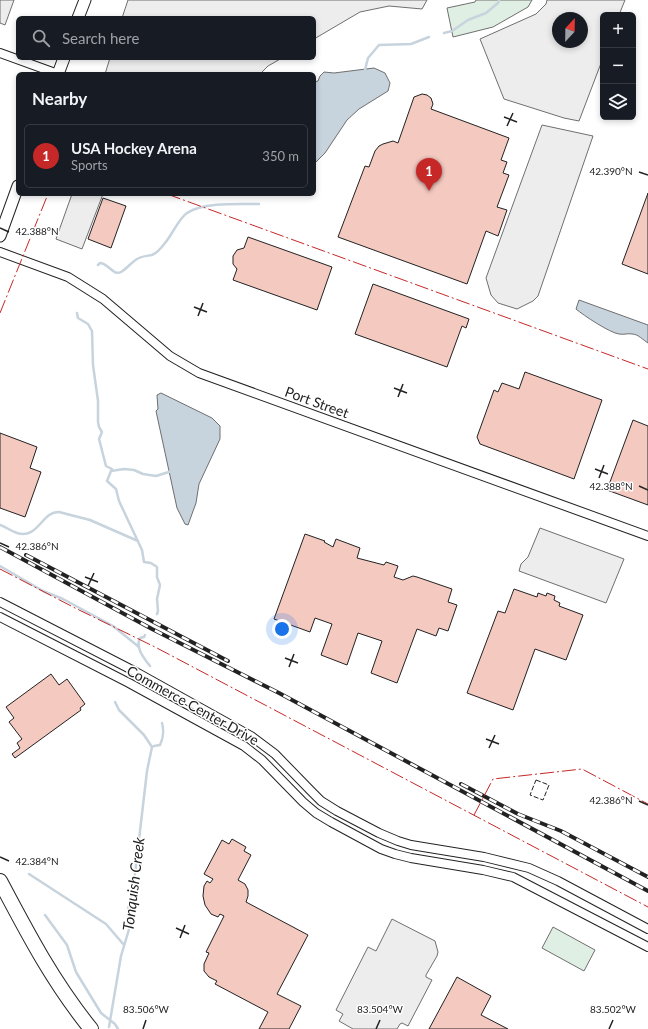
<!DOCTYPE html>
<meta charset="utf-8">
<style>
:root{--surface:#171b24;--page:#242831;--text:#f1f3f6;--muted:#9ea1a6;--line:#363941;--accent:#c62828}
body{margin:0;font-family:Lato,sans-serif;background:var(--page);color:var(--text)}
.controls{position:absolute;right:12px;top:12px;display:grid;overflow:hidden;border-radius:6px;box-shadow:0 2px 6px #0003}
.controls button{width:36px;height:36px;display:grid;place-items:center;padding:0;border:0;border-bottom:1px solid var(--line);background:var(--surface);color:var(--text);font:20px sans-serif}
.compass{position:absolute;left:552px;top:12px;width:36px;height:36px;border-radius:50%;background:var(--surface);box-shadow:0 2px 6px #0003;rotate:22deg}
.you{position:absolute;left:282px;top:629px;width:14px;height:14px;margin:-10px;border:3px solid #fff;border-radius:50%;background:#1a73e8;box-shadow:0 0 0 6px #1a73e833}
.badge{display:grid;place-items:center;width:26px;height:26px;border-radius:50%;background:var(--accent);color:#fff;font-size:13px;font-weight:700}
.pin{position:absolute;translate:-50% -33px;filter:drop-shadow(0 1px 2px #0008)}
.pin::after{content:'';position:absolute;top:21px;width:14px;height:12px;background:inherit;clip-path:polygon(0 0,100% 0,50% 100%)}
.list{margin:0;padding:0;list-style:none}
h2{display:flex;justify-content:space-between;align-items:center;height:52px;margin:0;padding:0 16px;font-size:17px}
h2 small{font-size:13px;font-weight:400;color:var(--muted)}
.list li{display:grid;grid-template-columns:26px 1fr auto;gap:12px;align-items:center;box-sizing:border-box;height:64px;margin:0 8px 8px;padding:0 8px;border:1px solid var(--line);border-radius:6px}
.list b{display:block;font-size:15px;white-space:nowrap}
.list p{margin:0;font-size:13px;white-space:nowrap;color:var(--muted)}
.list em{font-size:13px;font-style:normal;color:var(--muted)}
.icon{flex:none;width:22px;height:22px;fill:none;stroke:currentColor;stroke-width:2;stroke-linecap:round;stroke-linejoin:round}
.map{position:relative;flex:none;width:648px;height:1029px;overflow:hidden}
.search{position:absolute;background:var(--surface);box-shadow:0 2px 6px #0003;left:16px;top:16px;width:300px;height:44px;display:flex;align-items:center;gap:10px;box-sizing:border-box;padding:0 14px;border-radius:6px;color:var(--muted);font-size:15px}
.panel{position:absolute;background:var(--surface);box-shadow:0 2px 6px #0003;left:16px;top:72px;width:300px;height:124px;border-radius:6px}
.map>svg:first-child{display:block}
.green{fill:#e0efe3;stroke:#6f6f6f}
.parking{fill:#ededed;stroke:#6f6f6f;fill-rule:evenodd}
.water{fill:#c7d3dd;stroke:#6f6f6f}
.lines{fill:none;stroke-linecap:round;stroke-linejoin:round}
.stream{stroke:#c7d3dd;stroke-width:2.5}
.building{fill:#f3c9c0;stroke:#222}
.minor-casing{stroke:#222;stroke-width:10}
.secondary-casing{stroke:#222;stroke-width:13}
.motorway-casing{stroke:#222;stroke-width:16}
.minor{stroke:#fff;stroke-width:8}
.secondary{stroke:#fff;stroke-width:11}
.motorway{stroke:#fff;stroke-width:14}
.rail-casing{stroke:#222;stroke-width:4}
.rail{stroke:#fff;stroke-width:2.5;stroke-dasharray:8;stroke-linecap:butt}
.fence{stroke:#222;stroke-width:1;stroke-dasharray:5 2;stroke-linecap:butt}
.power{stroke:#c62828;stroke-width:1;stroke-dasharray:14 3 2 3;stroke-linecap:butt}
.ticks{fill:none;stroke:#222;stroke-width:1.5}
.labels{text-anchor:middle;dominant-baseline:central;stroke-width:3;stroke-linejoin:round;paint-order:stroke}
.street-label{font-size:14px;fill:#222;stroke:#fff}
.water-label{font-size:15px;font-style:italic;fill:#222;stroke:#fff}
.ticks-label{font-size:10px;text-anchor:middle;fill:#222;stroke:#fff;stroke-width:3;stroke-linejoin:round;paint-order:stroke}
</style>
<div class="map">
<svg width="648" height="1029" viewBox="0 0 648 1029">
<rect width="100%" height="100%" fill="#fff"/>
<path class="green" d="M476 0H532L528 7 493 27 453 37 447 8 475 2Z
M553 927 595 950 584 971 542 948Z"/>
<path class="parking" d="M0 0H14L5 25 0 23Z
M128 0H427L422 9 389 6 360 12 314 39V18H122Z
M547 0H625L619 15H603V58L579 121 564 118 504 99 480 39 536 14 546 4ZM558 18H582V42H558Z
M110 58H282L268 66 260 74H105Z
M542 125 593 136 538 296 533 301 517 309 498 303 491 295 486 278Z
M72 194H103L82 249 56 239Z
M540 528 624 559 606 603 519 571 521 564 528 557Z
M392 919 435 941 438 952 437 956 426 975V977L432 980 408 1026 402 1023 400 1024 397 1029H353L339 1021 343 1014 336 1010 368 947 376 951Z"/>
<path class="water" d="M374 68 385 73 390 83 388 91 359 109 347 120 325 153 314 164V82L318 81 320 76 324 72 334 73Z
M579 300 648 325V343C643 340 638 334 632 334 628 333 624 335 619 334 610 333 583 315 576 309Z
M161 393 212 418 220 426V439L199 484 196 503 188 525 185 524 177 508 156 411 158 409 157 395Z"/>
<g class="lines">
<path class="stream" d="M444 33 452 31 468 20 486 13 498 3 499 0
M365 70 368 58 379 45 411 44 429 37
M98 265 100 263C108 263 113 276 121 272 124 271 132 262 137 259 142 256 147 256 152 255 157 253 162 247 165 243 172 235 179 218 187 213 203 202 239 204 259 204
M77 313 78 318 88 324 92 331 93 365 98 401V422L99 427 102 432 99 439 106 466 112 469 111 471
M111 471 107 481 116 489 119 501 142 550 144 562 151 563 157 567V577L160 585 157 599 158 611 157 614
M111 471 124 469 134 470 143 474 156 476 172 471
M0 525C6 527 11 531 17 533 38 540 42 511 59 512L90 520 138 541
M0 566 43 591 63 599 113 626 139 647
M145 635 144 637 140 638C135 648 144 658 150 666
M115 702 119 710 144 735 152 747
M152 747 154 746 160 745C163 739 164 730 162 723
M29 874 106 924 124 945
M45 915 67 945 76 972 101 1013 115 1024 118 1029
M109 1027 121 956 130 926 128 909 133 891 147 771 152 747"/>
</g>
<path class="building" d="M422 94 427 95 431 98 433 104 431 109 509 138 501 160 507 162 503 173 509 175 497 207 507 210 498 236 486 231 467 284 338 237 365 166 369 167 375 151 379 146 383 144 393 141 398 143 414 97Z
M648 193V274L622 264Z
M103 198 126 206 111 248 88 239Z
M248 237 332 267 317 310 233 280 237 269 233 264V256L237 250 244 248Z
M373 284 469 319 466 328 462 326 447 367 355 334Z
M525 372 602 400 574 479 480 444 477 437 494 390 498 392 502 383 519 389Z
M633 420 648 426V505L607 490Z
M0 433 37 447 30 468 41 472 25 517 0 508Z
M305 534 325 541 324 542 333 547 336 539 360 548 357 558 384 565 386 562 398 566 394 577 403 580 413 576 417 577 452 589 448 602 457 605 448 631 439 628 436 636 417 629 397 683 371 673 382 641 358 633 347 665 321 655 332 624 315 618 310 632 274 619Z
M514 589 537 597 538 593 546 596 547 593 555 596 554 600 560 603 559 606 583 615 566 660 535 649 513 710 467 693 498 611 505 613Z
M51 674 59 685 67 679 85 704 80 708 81 710 15 758 12 754 20 748 17 743 22 739 9 722 14 718 6 707Z
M232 839 246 847 244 851 251 855 238 880 245 884 248 890V896L246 902 308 935 277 994 301 1006 289 1029H259L268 1012 215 984 217 981 209 977 204 971V964L209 953 206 952 224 916 220 914 218 917 211 914 205 905 203 896 204 886 207 881 210 883 213 879 204 874 222 840 229 844Z
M457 977 491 996 481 1015 508 1029H429Z"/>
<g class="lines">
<g class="minor-casing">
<path id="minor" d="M0 53 58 74
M0 252 68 277 103 299 170 356 199 373 648 536
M0 602 136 672 251 736 275 754 311 791 321 801 337 811 379 833 398 841 411 845 484 857 529 868 558 881 648 929
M0 617 129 683 244 746 262 760 303 802 316 813 331 822 381 849 395 854 411 858 483 870 513 877 648 947"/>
</g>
<g class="secondary-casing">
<path id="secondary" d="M78 18 85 0
M58 74 64 58
M0 236 18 186"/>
</g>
<g class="motorway-casing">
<path id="motorway" d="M0 881C28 934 53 982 91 1029"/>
</g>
<use href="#minor" class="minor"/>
<use href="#secondary" class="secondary"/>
<use href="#motorway" class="motorway"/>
<g class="rail-casing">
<path id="rail" d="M0 547 152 629 279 693 648 891
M26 555 228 661
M461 784 518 814 561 831 648 877"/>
</g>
<use href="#rail" class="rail"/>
<path class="fence" d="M536 780 549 785 543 800 530 795Z"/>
<path class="power" d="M167 194 648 369
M0 313 48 194
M0 569 75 608 155 647 648 907
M474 815 493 779 582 769 648 804"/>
</g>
<path class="ticks" d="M504 117 517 122M507 126 513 113M639 172 648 175M0 228 9 232M194 307 207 312M198 316 203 303M394 388 407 393M398 397 403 384M595 469 608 474M599 478 604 465M639 486 648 490M0 543 9 547M85 577 98 582M88 586 94 573M285 658 298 663M289 667 294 654M486 739 499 744M489 748 495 735M639 801 648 805M0 857 9 861M176 928 189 934M180 938 185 925M143 1029 146 1020M376 1029 380 1020M609 1029 613 1020"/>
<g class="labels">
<g class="street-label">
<text transform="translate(317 402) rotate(20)">Port Street</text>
<text transform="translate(193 705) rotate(29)">Commerce Center Drive</text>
</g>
<g class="water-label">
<text transform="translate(133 884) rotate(-83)">Tonquish Creek</text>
</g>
</g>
<g class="ticks-label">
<text x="611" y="175">42.390°N</text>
<text x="37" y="235">42.388°N</text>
<text x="611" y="490">42.388°N</text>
<text x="37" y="550">42.386°N</text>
<text x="611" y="804">42.386°N</text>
<text x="37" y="865">42.384°N</text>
<text x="146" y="1013">83.506°W</text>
<text x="380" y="1013">83.504°W</text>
<text x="613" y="1013">83.502°W</text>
</g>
</svg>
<div class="controls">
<button>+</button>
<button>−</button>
<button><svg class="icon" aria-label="layers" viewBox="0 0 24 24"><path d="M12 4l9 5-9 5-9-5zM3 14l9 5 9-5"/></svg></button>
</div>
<svg class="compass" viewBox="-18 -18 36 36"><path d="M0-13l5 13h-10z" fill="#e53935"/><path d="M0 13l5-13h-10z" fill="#9ea1a6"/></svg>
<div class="you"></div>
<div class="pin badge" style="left:429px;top:191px">1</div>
<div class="search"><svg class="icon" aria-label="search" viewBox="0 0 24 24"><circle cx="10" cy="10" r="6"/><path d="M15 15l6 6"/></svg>Search here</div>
<section class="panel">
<h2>Nearby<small></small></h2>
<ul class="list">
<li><span class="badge">1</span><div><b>USA Hockey Arena</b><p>Sports</p></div><em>350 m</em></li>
</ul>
</section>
</div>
